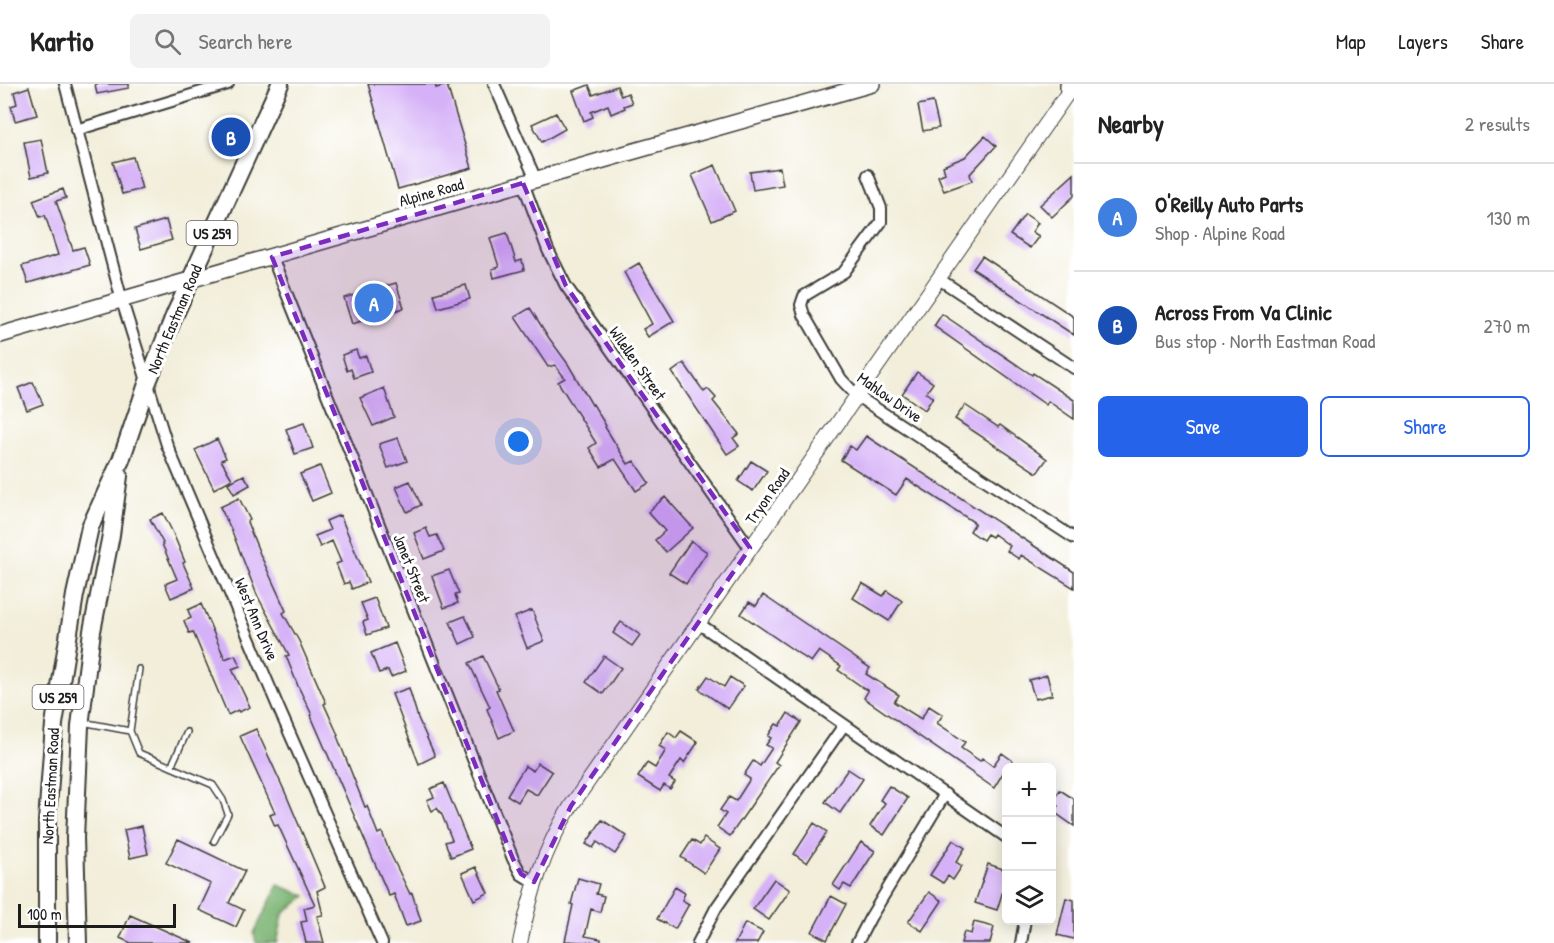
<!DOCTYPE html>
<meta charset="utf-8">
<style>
:root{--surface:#fff;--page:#f2f2f2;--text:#222;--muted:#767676;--line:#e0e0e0;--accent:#2563eb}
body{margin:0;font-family:"Patrick Hand",sans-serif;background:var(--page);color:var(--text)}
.controls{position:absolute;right:18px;bottom:18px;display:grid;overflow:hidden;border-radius:9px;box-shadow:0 3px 15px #0003}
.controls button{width:54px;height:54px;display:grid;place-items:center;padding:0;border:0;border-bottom:2px solid var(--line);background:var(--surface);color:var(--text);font:30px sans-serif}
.scale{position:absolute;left:18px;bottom:15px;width:158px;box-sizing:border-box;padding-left:6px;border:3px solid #1c1c1c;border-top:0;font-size:16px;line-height:21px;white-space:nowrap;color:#1c1c1c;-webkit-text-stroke:4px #fff;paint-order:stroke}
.you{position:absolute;left:519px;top:358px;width:21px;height:21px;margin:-15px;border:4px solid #fff;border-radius:50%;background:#1a73e8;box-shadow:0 0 0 9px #1a73e833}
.badge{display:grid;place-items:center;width:39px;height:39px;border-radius:50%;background:var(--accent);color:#fff;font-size:20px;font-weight:700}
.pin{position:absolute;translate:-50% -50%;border:3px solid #fff;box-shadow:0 2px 6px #0006}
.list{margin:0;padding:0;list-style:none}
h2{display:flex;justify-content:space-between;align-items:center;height:78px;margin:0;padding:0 24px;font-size:26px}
h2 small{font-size:20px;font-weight:400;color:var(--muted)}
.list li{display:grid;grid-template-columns:39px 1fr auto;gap:18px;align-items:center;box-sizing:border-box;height:108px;padding:0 24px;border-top:2px solid var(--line)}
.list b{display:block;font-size:22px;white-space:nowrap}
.list p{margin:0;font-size:20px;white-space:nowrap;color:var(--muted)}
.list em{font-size:20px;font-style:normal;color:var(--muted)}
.actions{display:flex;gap:12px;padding:18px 24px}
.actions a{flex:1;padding:14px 0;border:2px solid var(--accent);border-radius:9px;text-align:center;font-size:21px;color:var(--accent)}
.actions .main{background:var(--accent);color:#fff}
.icon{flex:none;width:33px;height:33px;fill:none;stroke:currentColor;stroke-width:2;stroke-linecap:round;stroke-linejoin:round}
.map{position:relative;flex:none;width:1074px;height:859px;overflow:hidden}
header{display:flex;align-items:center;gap:36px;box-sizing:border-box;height:84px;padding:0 30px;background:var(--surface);border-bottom:2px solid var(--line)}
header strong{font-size:28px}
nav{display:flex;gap:33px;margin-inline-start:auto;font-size:21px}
.search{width:420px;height:54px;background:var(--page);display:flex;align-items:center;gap:15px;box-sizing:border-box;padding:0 21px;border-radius:9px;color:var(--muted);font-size:22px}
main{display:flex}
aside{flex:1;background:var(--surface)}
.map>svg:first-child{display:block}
.forest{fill:#78b270;stroke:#4a6746;stroke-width:1.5}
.building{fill:#d5b1f7}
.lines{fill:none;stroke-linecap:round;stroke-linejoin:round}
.service-casing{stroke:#3c3c38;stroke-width:8}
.minor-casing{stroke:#3c3c38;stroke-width:14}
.tertiary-casing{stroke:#3c3c38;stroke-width:16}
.secondary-casing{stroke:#3c3c38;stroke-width:18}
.primary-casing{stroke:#3c3c38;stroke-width:20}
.service{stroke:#fff;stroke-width:5}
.minor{stroke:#fff;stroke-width:10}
.tertiary{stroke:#fff;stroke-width:14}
.secondary{stroke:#fff;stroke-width:15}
.primary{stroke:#fff;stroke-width:16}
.marked{fill:#7b2cbf;fill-opacity:0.2;stroke:#7b2cbf;stroke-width:4.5;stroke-dasharray:12 8;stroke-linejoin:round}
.labels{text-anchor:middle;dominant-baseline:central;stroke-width:6;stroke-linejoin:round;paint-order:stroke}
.shield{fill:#fff;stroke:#606060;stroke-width:1.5}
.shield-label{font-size:15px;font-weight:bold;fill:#1c1c1c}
.street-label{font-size:16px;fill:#1c1c1c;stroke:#fff}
</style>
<header>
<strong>Kartio</strong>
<div class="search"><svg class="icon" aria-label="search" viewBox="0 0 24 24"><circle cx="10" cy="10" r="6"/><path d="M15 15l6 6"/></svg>Search here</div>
<nav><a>Map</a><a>Layers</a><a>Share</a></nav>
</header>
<main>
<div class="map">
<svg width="1074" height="859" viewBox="0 0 1074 859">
<rect width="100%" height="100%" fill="#fff"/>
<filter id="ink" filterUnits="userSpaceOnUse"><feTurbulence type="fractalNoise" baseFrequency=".0167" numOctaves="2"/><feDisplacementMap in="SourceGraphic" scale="12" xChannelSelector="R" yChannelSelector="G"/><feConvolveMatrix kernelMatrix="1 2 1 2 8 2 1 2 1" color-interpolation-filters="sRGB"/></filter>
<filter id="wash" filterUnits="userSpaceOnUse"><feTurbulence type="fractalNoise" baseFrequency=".008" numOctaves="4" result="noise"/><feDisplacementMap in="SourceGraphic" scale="24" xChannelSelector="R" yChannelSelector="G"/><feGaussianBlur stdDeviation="1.35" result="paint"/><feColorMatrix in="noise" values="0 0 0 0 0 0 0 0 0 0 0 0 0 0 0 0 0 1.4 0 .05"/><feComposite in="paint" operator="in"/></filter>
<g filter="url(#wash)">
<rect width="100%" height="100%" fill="#f2eeda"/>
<path class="forest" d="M278 801 306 812 283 830 277 859H256L254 849Z"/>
<g id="blocks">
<path class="building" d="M95 0H129V4L97 10Z
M368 0H435L436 4 447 1 472 84 398 105Z
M589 1 593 11 617 2 621 12 628 9 632 19 624 22 625 24 611 30 608 21 591 28 593 33 584 37 573 7Z
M29 3 37 31 15 37 11 22 17 20 14 8Z
M933 18 939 44 923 47 918 21Z
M556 29 565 45 542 58 532 40Z
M985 52 996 62 970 90 972 97 944 107 938 92 945 89 943 82 965 73Z
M41 55 48 89 31 93 24 58Z
M133 73 142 105 122 110 113 78Z
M715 81 735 127 712 137 692 91Z
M780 84 783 101 753 106 750 88Z
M1074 90V112L1052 133 1040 121Z
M63 105 66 114 56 117 73 166 84 163 90 181 28 199 22 182 58 171 45 131 40 133 33 116Z
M1025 130 1038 139 1032 148 1039 152 1030 164 1010 151Z
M166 136 172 156 141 165 135 145Z
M507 149 516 178 522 176 524 186 494 194 492 185 499 183 490 154Z
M982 172 1074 233V251L973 185Z
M639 179 674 237 648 253 643 245 652 240 624 188Z
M396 199 404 224 352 240 344 214Z
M466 201 470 215 438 224 434 210Z
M530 224 549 254 568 280 592 321 593 320 606 342 605 343 628 380 634 377 649 399 636 407 615 375 601 383 589 364 596 359 558 298 565 294 555 281 548 283 515 233Z
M942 230 1032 291 1033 289 1074 316V335L1048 317 1046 321 934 242Z
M356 266 359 274 366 272 371 288 354 294 351 285 347 287 342 271Z
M684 279 704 308 708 305 716 314 713 317 739 350 733 354 739 362 727 370 672 288Z
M917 288 933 299 926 309 933 313 925 326 902 310Z
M33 298 43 320 27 326 18 304Z
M384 304 394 333 373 342 360 314Z
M965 321 998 343 1000 341 1047 375 1037 389 955 335Z
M304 339 313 364 295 370 286 345Z
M866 352 1074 488V504L1021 471 1019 475 1007 467 1010 462 994 450 992 453 987 450 983 456 970 447 975 439 907 395 896 411 841 376 850 362 856 366Z
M398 354 407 377 388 384 379 360Z
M217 355 226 374 221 376 232 395 214 405 195 366Z
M751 377 767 387 753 407 738 397Z
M320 382 331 409 312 417 300 390Z
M244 391 250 401 234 410 228 399Z
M410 397 421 421 407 428 396 403Z
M665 413 693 444 666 468 655 456 665 447 648 428Z
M239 414 250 436 247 438 260 470 286 527 283 529 299 557 326 619 324 620 338 651 337 652 365 723 367 722 378 750 382 748 389 767 410 810 412 809 421 837 406 842 394 810 389 812 311 632 312 631 298 602 286 572 289 571 257 511 231 445 220 423Z
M163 429 173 449 185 478 183 479 194 504 171 514 165 500 177 495 162 460 163 459 150 435Z
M340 431 368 498 352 505 349 498 344 500 336 480 341 478 332 457 320 463 315 452 330 446 326 437Z
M426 444 430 453 437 451 444 467 424 475 414 449Z
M691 457 707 468 686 500 669 489Z
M449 486 459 510 455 511 458 519 444 524 432 492Z
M862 499 883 512 887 507 902 517 889 537 853 514Z
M763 511 870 584 866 590 899 611 894 618 921 635 929 622 943 631 937 639 965 658 961 664 980 677 982 674 993 682 1002 669 1013 677 1006 684 994 704 864 614 868 607 838 586 841 582 819 567 811 578 741 530 749 518 756 522Z
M375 514 386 544 367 551 363 538 368 536 361 519Z
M201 520 225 575 235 571 240 582 232 585 250 623 239 628 238 626 228 631 193 548 189 549 184 537 191 534 188 526Z
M532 526 544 557 527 564 515 533Z
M465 532 475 553 460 560 450 538Z
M621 538 640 551 632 562 613 549Z
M395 559 406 587 391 593 388 586 379 589 371 569Z
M483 572 499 605 496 606 514 647 499 654 487 625 490 623 469 579Z
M604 572 621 584 603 610 586 598Z
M1047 591 1052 611 1035 615 1029 596Z
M708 592 724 603 730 593 744 602 728 625 699 605Z
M409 604 418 634 435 672 419 680 392 610Z
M788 629 801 638 775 678 779 681 730 752 717 743 726 730 720 726 729 713 736 717 750 695 744 691 753 677 760 682 772 664 766 661 771 654 768 652 776 640 780 642Z
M256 645 285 708 325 803 317 807 323 831 317 832 324 859H306L301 838 307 837 304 824 315 821 278 741 275 742 270 731 275 729 240 652Z
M681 647 698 658 684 679 681 676 669 694 675 698 670 705 664 701 660 707 638 693 647 679 655 684 666 666 659 662 668 648 676 654Z
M538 679 552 688 537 711 526 705 518 718 507 711 525 682 533 687Z
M848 685 863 695 840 729 825 718Z
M444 699 471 765 451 773 445 758 452 756 442 731 437 724 432 727 427 716 434 713 430 705Z
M889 702 908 714 884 751 870 742 885 719 880 716Z
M1060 706 1074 715V742L1054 728 1058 722 1052 718Z
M602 736 627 752 615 770 597 758 593 764 586 760Z
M814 739 827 748 807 779 794 770Z
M142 742 148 770 130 774 124 746Z
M704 754 720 765 704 789 681 773 692 756 700 761Z
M178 755 245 787 229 819 244 826 236 843 199 826 211 800 166 779Z
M953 756 965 764 956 778 962 782 953 796 948 792 943 799 930 791Z
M861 758 875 767 851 804 844 800 840 806 833 801Z
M988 780 1006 786V797L997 826 975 819Z
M476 783 488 809 474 816 462 789Z
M578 794 599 800 596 810 604 812 600 828 591 825 585 852 601 855V859L565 857 573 821 571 820Z
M774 795 790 806 769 836 753 825Z
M675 803 685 809 682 816 689 820 675 845 657 835Z
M929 808 942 817 922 847 908 838Z
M831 812 846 820 827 856 812 848Z
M1066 814 1074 816V855L1057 851Z
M130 831 193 859H131L120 854Z
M974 838 994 843 990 859H961L964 848 971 850Z
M745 839 763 848 757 859H735Z"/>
</g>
</g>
<g filter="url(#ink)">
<use href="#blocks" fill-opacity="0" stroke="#3c3c38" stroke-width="1.5"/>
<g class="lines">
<g class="service-casing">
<path id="service" d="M82 638 130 647 139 669 213 701 223 716 228 730 214 757
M130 647 139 585
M171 683 187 648"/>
</g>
<g class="minor-casing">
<path id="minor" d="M65 0 122 217 167 361 279 625 382 859
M494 0 536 96
M76 46 228 0
M868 91 881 124V138L844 188 804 212 801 221 804 231 841 295 857 312 1074 454
M523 99 548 166 566 202 750 464
M272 173 513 775 521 790 534 798
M939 195 1074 284
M698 539 1006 753
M698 859 716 824 844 641
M857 859 870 834 945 710
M1021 859 1025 836"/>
</g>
<g class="tertiary-casing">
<path id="tertiary" d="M520 859C530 810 544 765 571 722L1074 0"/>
</g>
<g class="secondary-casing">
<path id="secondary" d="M1068 9V0
M0 251 624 70 872 0"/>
</g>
<g class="primary-casing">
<path id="primary" d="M47 859V738L54 640 75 511 90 443 121 376 147 300 175 230 280 0
M78 859 75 754 80 642 92 547 111 451 119 392"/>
</g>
<use href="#service" class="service"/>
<use href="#minor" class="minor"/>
<use href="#tertiary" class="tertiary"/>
<use href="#secondary" class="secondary"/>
<use href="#primary" class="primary"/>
</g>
</g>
<path class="marked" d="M523 99 566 202 750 464 571 722 534 798 521 790 513 775 272 173Z"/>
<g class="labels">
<g class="shield">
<rect x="186.5" y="137" width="51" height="24" rx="4.5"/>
<rect x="32.5" y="601" width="51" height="24" rx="4.5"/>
</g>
<g class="shield-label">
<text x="212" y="149">US 259</text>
<text x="58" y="613">US 259</text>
</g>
<g class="street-label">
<text transform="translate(431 108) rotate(-16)">Alpine Road</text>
<text transform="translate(174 235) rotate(-67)">North Eastman Road</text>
<text transform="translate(638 279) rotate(55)">Wilellen Street</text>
<text transform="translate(890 313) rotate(35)">Mahlow Drive</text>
<text transform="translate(767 412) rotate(-55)">Tryon Road</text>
<text transform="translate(412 484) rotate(68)">Janet Street</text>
<text transform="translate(257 535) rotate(67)">West Ann Drive</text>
<text transform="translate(50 702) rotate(-87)">North Eastman Road</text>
</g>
</g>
</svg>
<div class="controls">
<button>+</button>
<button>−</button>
<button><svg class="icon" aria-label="layers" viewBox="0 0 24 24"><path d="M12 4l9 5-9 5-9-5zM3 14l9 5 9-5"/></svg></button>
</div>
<div class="scale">100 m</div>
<div class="you"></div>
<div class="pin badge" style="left:374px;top:219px;background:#3f7fe0">A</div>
<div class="pin badge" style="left:231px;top:53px;background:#1a4fb4">B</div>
</div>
<aside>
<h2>Nearby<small>2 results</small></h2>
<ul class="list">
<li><span class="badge" style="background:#3f7fe0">A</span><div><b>O'Reilly Auto Parts</b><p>Shop · Alpine Road</p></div><em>130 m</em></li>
<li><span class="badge" style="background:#1a4fb4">B</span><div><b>Across From Va Clinic</b><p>Bus stop · North Eastman Road</p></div><em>270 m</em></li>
</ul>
<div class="actions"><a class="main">Save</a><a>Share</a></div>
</aside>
</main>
